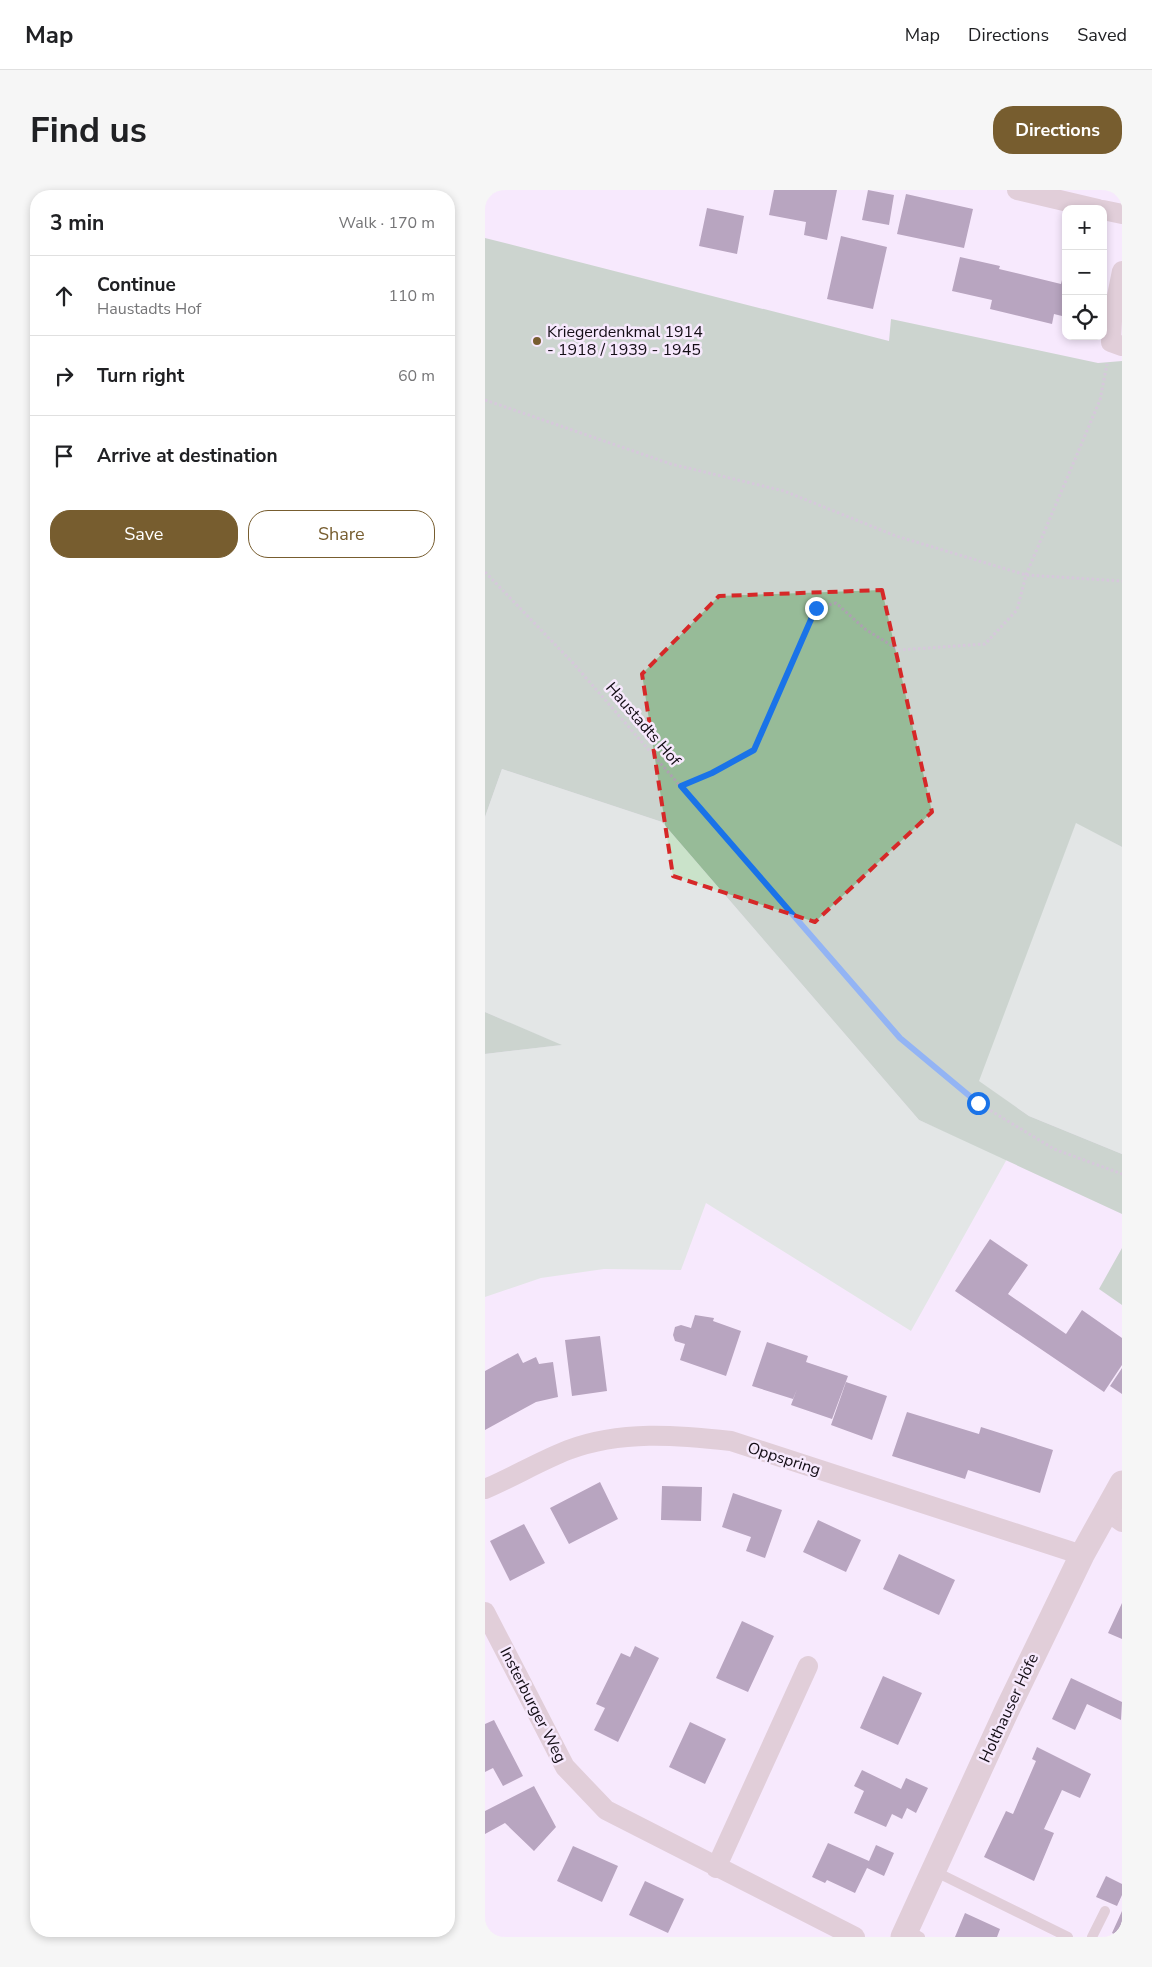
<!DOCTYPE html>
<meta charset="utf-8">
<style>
:root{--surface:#fff;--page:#f6f6f6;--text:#202124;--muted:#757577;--line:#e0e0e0;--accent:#775d2f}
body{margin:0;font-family:"Nunito Sans",sans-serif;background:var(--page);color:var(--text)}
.controls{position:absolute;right:15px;top:15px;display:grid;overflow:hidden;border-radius:10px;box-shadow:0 2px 8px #0003}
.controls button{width:45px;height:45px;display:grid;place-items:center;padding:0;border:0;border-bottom:1px solid var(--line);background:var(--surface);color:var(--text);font:25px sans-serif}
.stop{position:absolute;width:15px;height:15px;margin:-11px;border:4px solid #1a73e8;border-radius:50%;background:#fff}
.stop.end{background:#1a73e8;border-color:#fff;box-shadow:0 1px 5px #0008}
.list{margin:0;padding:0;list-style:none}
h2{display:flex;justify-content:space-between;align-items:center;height:65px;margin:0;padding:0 20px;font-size:21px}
h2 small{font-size:16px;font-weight:400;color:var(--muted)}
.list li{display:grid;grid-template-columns:32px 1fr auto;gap:15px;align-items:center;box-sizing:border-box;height:80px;padding:0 20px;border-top:1px solid var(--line)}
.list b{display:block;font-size:19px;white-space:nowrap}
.list p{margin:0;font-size:16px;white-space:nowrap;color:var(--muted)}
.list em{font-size:16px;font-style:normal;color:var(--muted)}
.actions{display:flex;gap:10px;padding:15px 20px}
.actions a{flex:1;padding:11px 0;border:1px solid var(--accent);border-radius:20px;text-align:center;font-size:18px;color:var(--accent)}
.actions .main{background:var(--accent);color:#fff}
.icon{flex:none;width:28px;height:28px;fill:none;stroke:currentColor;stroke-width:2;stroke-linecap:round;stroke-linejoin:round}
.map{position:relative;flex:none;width:637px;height:1747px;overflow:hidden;border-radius:20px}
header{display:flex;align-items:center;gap:30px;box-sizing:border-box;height:70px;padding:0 25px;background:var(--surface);border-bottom:1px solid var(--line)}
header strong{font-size:24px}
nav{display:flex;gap:28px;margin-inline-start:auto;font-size:18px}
.intro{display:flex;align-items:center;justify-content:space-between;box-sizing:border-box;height:120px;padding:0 30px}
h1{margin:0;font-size:35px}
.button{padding:12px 22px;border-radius:20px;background:var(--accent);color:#fff;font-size:18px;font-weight:700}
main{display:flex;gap:30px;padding:0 30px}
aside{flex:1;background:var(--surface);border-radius:20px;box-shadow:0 2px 8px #0003}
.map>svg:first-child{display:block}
.green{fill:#cae3ca}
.forest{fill:#97bb98}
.building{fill:#6c5275}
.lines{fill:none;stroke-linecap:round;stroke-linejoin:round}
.path{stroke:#ada1b1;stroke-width:3;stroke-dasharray:2.5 2.5;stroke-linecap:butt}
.service{stroke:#c6adae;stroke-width:10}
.minor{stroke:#c6adae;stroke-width:20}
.tertiary{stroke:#c6adae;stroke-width:25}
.route{stroke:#1a73e8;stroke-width:6}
.marked{fill:none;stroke:#d62828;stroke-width:4;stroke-dasharray:10 6;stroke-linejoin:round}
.poi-dot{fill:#775d2f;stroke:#f7e9fd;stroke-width:2}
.labels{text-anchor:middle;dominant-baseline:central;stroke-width:5;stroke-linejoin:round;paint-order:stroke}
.poi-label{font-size:16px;fill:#130d15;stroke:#f7e9fd;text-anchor:start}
.street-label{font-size:16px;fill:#130d15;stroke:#f7e9fd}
</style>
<header>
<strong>Map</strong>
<nav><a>Map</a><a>Directions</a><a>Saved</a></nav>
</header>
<div class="intro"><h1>Find us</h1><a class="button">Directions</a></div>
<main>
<aside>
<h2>3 min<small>Walk · 170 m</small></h2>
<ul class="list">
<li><svg class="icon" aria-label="ahead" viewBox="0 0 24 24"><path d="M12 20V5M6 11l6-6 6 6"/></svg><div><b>Continue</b><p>Haustadts Hof</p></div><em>110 m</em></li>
<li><svg class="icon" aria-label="right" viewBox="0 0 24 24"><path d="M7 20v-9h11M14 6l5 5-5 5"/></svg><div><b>Turn right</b></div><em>60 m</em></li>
<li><svg class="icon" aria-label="arrive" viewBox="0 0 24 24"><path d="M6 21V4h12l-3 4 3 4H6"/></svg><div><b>Arrive at destination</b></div></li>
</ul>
<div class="actions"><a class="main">Save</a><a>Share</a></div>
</aside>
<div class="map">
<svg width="637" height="1747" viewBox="0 0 637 1747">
<rect width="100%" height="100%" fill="#f7e9fd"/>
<path class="green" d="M17 579 177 632 434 930 522 969 426 1141 221 1013 196 1080 119 1079 56 1088 0 1107V864L76 855 0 822V627Z
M591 632 637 657V964L544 926 493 891Z"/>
<path class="forest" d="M0 48 404 151 406 129 613 173 637 171V657L591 633 494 891 544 926 637 964V1024L434 930 177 632 17 579 0 627Z
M0 822 77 855 0 864Z
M637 1058V1115L614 1099Z"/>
<path class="building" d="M289 0H352L342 50 319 45 321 32 284 25Z
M383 0 409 5 404 35 377 30Z
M421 4 488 19 479 58 412 44Z
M222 18 259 26 252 64 214 56Z
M356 46 402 57 388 119 342 109Z
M475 67 515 76 514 79 576 94 577 90 581 91V127L569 124 567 134 505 119 507 110 467 101Z
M505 1049 543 1075 523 1104 581 1144 597 1120 637 1148V1175L619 1202 470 1101Z
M210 1125 229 1128 228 1131 256 1141 241 1186 195 1170 200 1154 190 1151 188 1145 190 1137 196 1135 206 1138Z
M115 1146 122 1201 87 1206 80 1150Z
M282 1152 323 1166 321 1172 363 1186 347 1229 306 1215 312 1199 308 1209 267 1196Z
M33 1163 38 1173 51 1167 54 1174 68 1172 73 1207 51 1212 0 1240V1181Z
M637 1178V1204L625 1196Z
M361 1192 402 1206 387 1250 346 1235Z
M422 1222 494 1244 496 1237 568 1260 555 1303 483 1280 480 1289 407 1266Z
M115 1292 133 1329 84 1354 65 1318Z
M177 1296 217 1297 216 1331 176 1330Z
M248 1303 297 1320 280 1368 261 1361 266 1347 237 1337Z
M333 1330 376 1350 361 1382 318 1362Z
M39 1334 60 1373 25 1391 5 1351Z
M414 1364 470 1390 454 1425 398 1399Z
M637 1413V1449L623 1443Z
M257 1431 289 1446 263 1502 231 1488Z
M150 1456 174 1468 133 1552 109 1540 120 1518 111 1514 136 1463 145 1467Z
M398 1486 437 1503 413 1555 375 1538Z
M586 1488 637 1512 636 1530 602 1514 590 1540 567 1529Z
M9 1530 38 1586 18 1596 8 1578 0 1582V1534Z
M205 1532 241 1549 220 1594 184 1577Z
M552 1557 606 1584 595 1608 577 1600 559 1639 569 1643 549 1691 499 1667 521 1621 528 1624 551 1571 547 1569Z
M377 1580 416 1599 421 1588 443 1598 431 1623 422 1618 417 1629 407 1624 401 1637 369 1623 379 1601 369 1596Z
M49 1596 71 1637 49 1661 20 1633 0 1644V1621Z
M343 1653 384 1671 391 1655 409 1663 399 1686 382 1678 370 1703 342 1690 340 1693 327 1687Z
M88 1656 133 1676 117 1712 72 1691Z
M621 1686 637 1694V1705L632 1716 611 1707Z
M160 1691 199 1709 183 1743 144 1725Z
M637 1721V1747H635L627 1743Z
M480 1723 515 1739 512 1747H470Z"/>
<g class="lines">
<path class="path" d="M0 210 186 274 299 301 411 346 541 385 637 391
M0 382 88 473 415 848 493 913 569 959 637 984
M196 596 227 583 269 560 331 418 351 413 380 439 414 460 500 454 532 420 541 385 615 210 622 174"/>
<path class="service" d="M449 1681 583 1747
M422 1739 435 1747
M607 1747 620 1721"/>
<path class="minor" d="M532 0 613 19
M618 20 637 24
M637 81 627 131 626 152 637 156
M0 1299C28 1287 55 1271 83 1260 136 1240 192 1245 246 1251L597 1365
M622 1321 637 1332
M0 1422 80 1577 121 1620 370 1747
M231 1678 323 1476"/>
<path class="tertiary" d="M418 1747 522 1520 597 1365 637 1293"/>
</g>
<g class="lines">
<path class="route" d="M331 418 269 560 227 583 196 596 415 848 493 913"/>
</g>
<path d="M0 0H637V1747H0ZM397 400 447 622 330 732 188 686 157 484 234 406Z" fill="#f7e9fd" fill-opacity=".55" fill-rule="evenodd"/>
<path class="marked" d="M397 400 447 622 330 732 188 686 157 484 234 406Z"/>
<circle class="poi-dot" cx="52" cy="151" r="5"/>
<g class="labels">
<g class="poi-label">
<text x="62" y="142">Kriegerdenkmal 1914<tspan x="62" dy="18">- 1918 / 1939 - 1945</tspan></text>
</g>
<g class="street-label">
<text transform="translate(158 534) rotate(49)">Haustadts Hof</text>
<text transform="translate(299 1269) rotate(18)">Oppspring</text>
<text transform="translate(48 1515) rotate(63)">Insterburger Weg</text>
<text transform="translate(524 1518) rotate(-65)">Holthauser Höfe</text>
</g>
</g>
</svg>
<div class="controls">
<button>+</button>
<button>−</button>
<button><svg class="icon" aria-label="locate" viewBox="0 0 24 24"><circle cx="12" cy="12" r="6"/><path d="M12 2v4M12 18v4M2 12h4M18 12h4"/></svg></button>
</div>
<div class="stop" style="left:493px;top:913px"></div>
<div class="stop end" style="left:331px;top:418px"></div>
</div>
</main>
